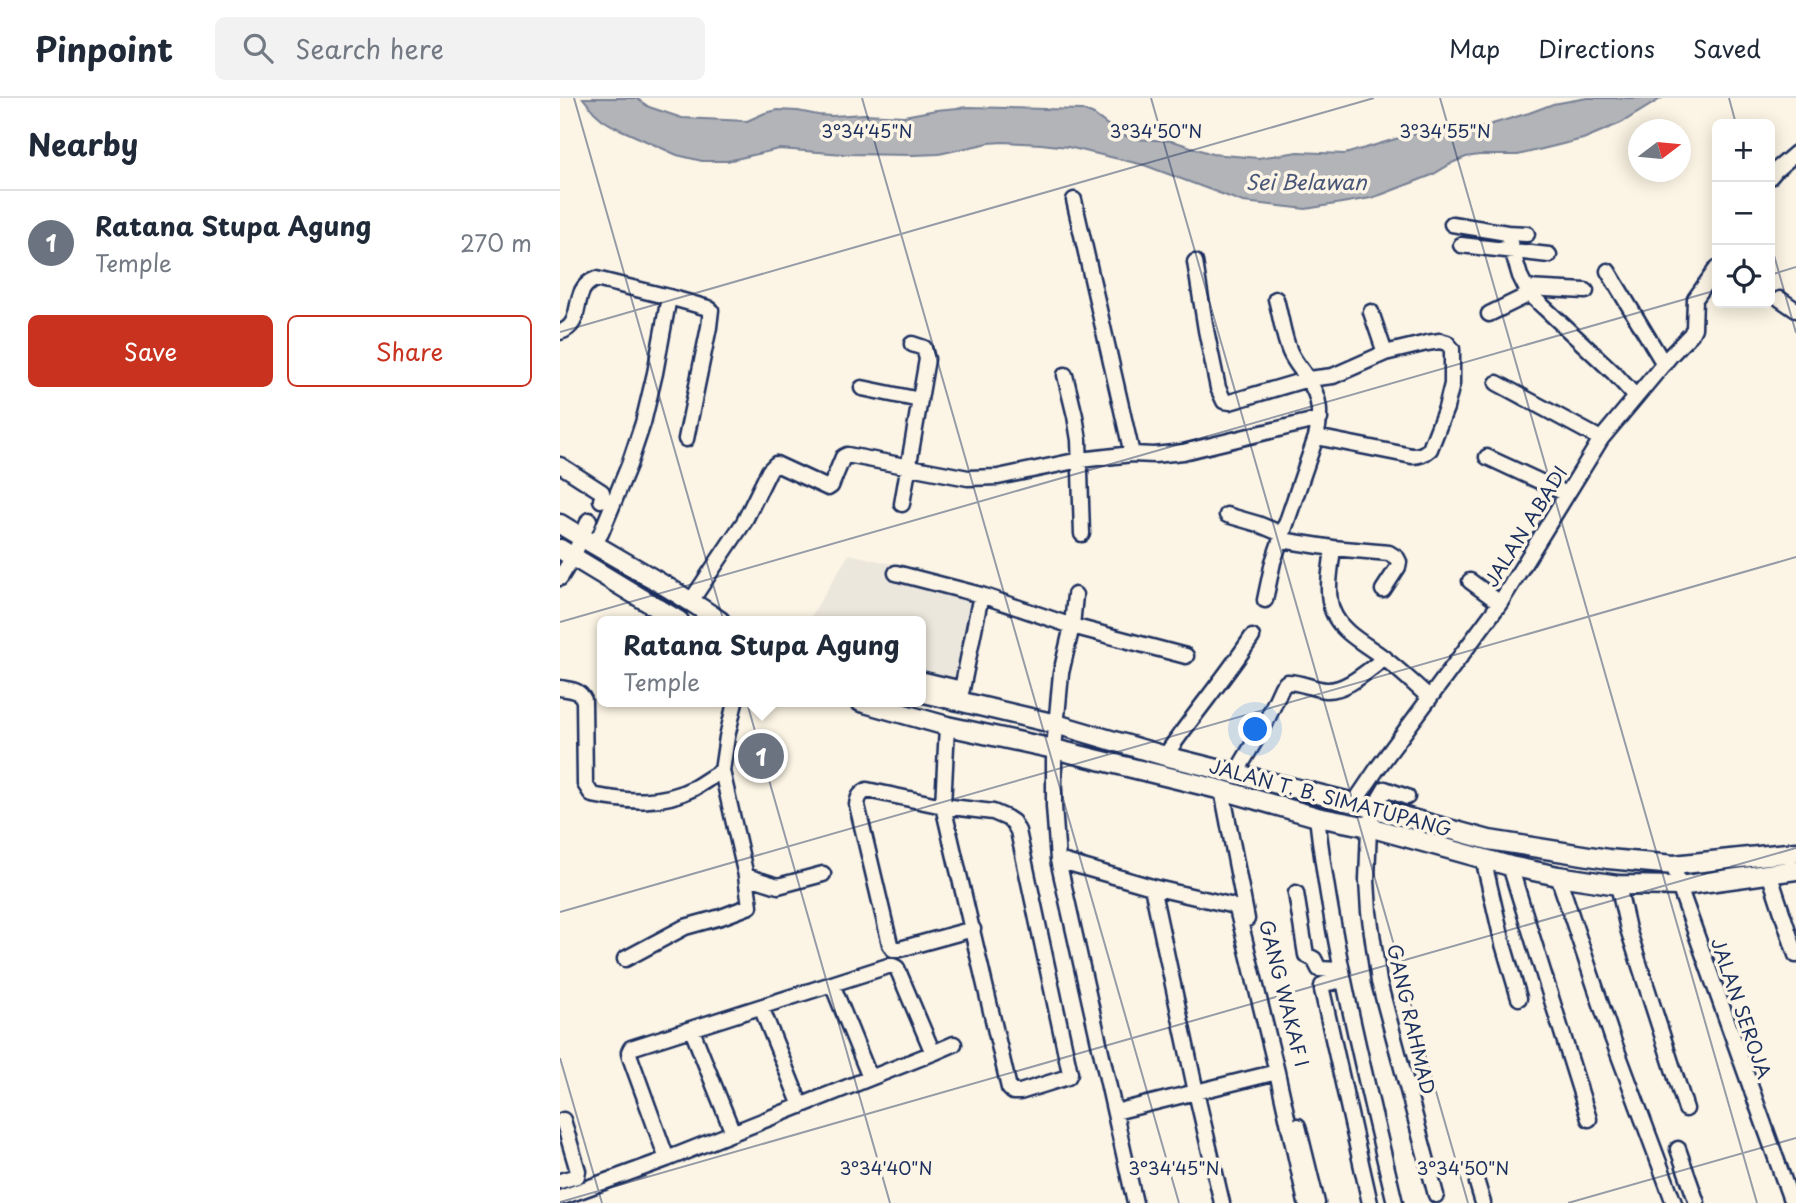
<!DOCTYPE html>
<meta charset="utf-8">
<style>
:root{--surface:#fff;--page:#f2f2f3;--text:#1f2937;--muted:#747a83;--line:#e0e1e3;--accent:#c8321e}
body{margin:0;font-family:"Playpen Sans",sans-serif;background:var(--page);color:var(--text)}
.controls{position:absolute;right:21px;top:21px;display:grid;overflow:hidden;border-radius:10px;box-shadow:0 4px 18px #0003}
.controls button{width:63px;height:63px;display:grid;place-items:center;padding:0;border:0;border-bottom:2px solid var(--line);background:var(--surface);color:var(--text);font:35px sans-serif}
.compass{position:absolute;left:1068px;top:21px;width:63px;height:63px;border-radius:50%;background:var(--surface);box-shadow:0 4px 18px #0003;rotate:74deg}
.you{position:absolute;left:696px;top:632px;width:24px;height:24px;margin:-18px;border:5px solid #fff;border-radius:50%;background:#1a73e8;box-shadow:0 0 0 10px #1a73e833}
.badge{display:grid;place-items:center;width:46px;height:46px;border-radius:50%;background:var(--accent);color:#fff;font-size:23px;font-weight:700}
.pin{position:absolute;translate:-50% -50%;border:4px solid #fff;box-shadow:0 2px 7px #0006}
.popup{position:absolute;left:37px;top:518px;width:329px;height:91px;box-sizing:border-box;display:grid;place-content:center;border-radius:10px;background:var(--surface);filter:drop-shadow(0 2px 5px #0005);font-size:23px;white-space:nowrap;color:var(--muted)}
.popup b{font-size:26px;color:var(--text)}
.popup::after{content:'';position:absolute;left:50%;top:100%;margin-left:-14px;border:14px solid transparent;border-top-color:var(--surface)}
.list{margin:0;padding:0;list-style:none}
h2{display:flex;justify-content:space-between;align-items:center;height:91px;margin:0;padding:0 28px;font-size:30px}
h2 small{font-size:23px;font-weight:400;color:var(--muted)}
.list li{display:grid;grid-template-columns:46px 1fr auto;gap:21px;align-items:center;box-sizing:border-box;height:105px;padding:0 28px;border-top:2px solid var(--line)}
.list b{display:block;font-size:26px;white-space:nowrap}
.list p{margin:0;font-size:23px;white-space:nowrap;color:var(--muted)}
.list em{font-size:23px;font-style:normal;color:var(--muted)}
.actions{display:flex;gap:14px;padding:21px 28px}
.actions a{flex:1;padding:16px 0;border:2px solid var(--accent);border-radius:10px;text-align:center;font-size:24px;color:var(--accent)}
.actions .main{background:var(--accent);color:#fff}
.icon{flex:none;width:38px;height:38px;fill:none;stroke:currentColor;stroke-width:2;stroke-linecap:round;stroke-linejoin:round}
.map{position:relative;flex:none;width:1236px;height:1105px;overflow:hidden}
header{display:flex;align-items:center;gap:42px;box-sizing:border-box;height:98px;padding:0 35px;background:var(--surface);border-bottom:2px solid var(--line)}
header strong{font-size:33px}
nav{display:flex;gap:38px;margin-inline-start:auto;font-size:24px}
.search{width:490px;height:63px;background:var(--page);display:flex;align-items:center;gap:18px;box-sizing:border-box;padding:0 24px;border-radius:10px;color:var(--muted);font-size:26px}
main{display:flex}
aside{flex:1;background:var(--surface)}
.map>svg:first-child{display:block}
.built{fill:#ece7dc}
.water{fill:#b2b4b8;stroke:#767f94;stroke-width:2}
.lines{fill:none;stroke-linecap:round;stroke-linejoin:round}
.minor-casing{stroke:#1b2f5e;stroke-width:19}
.major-casing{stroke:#1b2f5e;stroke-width:23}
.minor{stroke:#fcf5e5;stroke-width:14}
.major{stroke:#fcf5e5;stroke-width:18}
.ticks{fill:none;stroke:#1b2f5e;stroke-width:2;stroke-opacity:0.45}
.labels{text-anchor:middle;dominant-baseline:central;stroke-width:7;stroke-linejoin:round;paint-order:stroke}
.street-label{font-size:19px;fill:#1b2f5e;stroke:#fcf5e5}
.water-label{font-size:21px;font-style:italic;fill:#485779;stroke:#fcf5e5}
.ticks-label{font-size:18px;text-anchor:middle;fill:#1b2f5e;stroke:#fcf5e5;stroke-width:7;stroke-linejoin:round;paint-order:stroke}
</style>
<header>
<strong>Pinpoint</strong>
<div class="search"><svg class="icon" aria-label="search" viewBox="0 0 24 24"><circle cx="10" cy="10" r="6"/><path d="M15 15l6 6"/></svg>Search here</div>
<nav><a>Map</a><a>Directions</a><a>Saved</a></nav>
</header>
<main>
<aside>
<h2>Nearby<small></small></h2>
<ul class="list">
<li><span class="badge" style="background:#6b7280">1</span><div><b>Ratana Stupa Agung</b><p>Temple</p></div><em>270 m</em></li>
</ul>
<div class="actions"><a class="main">Save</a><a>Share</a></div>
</aside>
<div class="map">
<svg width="1236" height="1105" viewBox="0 0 1236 1105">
<rect width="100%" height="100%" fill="#fcf5e5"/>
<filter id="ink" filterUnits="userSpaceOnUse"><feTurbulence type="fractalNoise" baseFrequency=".0143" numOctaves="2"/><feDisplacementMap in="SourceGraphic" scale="14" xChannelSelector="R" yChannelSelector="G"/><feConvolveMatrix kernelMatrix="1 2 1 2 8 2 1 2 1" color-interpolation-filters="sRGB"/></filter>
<g filter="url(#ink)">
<path class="built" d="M289 456 418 486 398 590 360 580V523H248Z"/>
<path class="water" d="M23 0H76L89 9 122 20 187 23 205 15 218 12 238 13 258 17 272 18 304 16 344 18 376 12 409 9 522 12 534 17 560 36 574 41 613 43 652 56 698 60 738 54 785 56 849 37 904 32 922 29 969 15 993 6 1027 0H1102L1061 25 1023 41 958 57H919L906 59 894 64 872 77 823 96 811 100 746 111 683 104 584 67 508 49 481 46 443 44 429 45 379 56 353 57 284 56 219 51 167 63H142L117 57 55 29 43 22 34 14Z"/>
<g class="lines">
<g class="minor-casing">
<path id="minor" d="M1210 79 1216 72 1236 55
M514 102 572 356
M892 126 947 135
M967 136 947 135 960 178 966 190 974 200 1054 275 1076 299
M901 147 989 157
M635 164 646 232 658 290 664 303 670 304 748 281 773 278 825 255 867 245 880 243 887 245 892 251V286L886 310 870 351C864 356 860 358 852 358L756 339
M1048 173 1104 266
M966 190 1026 193
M1220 201 1236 212
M811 214 825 255
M929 216 970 196
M0 234C27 226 8 191 36 181L109 199
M505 277 515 318 519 342 522 436
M937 285 1041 341
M302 290 360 302
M927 359 1007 396
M0 367 42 394 43 399 41 402
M342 406 367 261 364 250 352 246
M667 417 698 426 722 436
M721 442 773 450 829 455 837 460 839 464 838 469 823 492
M34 447 41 435 69 367 83 325 95 275 109 199 148 210 151 212 149 229 126 341
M773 450C771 470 765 495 773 514 782 536 808 547 825 561 841 573 855 587 870 600
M336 475 421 497 512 528 626 558
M0 480 13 459 29 422
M910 483 940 505
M515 497 512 528 501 575 494 651V708L498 762 575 1105
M705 502 713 464 756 339C761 318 761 300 748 282 742 272 735 265 730 254 723 238 721 219 716 201
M131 503 184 424 209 373 216 366 268 390 271 388 283 359 287 357 408 380 438 379 520 362 572 356 594 357 623 354 760 321
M360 581 402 591
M0 590C11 592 19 591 24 602L25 686 32 697C67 704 101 707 134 690 143 685 152 678 162 673
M398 603 402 591 421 497
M387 628 383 708 449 990 453 994H460L508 979 510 975 458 733 453 724 447 720 433 714 383 708 307 692C300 696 298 699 297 707L330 846 333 851H340L413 831
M605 658C633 617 665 580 692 539
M676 675 705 626 722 589 727 584C741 584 753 591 766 592 787 593 808 572 825 560
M662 692 687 821
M847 699 825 691 814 710 809 729 807 782 809 814 819 884 876 1097
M794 705 817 671 940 505 1041 341 1111 257 1131 236 1134 230 1135 201 1157 170
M757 719C772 849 805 977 835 1105
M923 760 943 846 959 900
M498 762 592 789 670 807 677 811 717 974 746 1105
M1114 767 1119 788 1232 1105
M950 768 1029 1021
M1209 775 1236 857
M186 778 218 788 263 776
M998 778 1052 939 1114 1105
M1058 787 1068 831 1126 1011
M592 789 636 994 662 1105
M736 795 746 857 754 861 759 871 781 872
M65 861 125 829 161 819 190 808 186 778 162 673 167 639 175 604
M783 882 764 886 762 888V892L810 1105
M201 909 241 1008
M132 932 173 1035
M373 955 394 946
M555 1014 717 974
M738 1028 757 1105
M1118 1051 1137 1105
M107 1061 70 959 69 954 71 950 272 886 310 980
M0 1083 17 1078 18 1073 3 1022
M917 1085 923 1105
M0 1100 107 1061 373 955 337 870 333 868H328L272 886"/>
</g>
<g class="major-casing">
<path id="major" d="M0 426C53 459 109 487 160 523
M0 451 119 523
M360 594 496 626 605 658 794 705 929 742 1048 761 1114 767 1236 754
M301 604 387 628 494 651 662 692 757 719 809 729 950 768 998 778 1058 787 1119 788 1236 772"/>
</g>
<use href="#minor" class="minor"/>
<use href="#major" class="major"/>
</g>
</g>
<path class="ticks" d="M14 0 330 1105M302 0 619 1105M591 0 908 1105M880 0 1197 1105M1169 0 1176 26M1210 143 1236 235M1210 177 1236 169M0 234 814 0M0 524 1157 192M0 814 1236 459M0 960 42 1105M0 1104 1236 750M1008 1105 1236 1040"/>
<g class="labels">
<g class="street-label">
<text transform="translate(965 428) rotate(-58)">JALAN ABADI</text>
<text transform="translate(771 699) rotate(15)">JALAN T. B. SIMATUPANG</text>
<text transform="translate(725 895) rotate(76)">GANG WAKAF I</text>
<text transform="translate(1182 910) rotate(71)">JALAN SEROJA</text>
<text transform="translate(852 921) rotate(77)">GANG RAHMAD</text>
</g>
<g class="water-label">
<text x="746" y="83">Sei Belawan</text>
</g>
</g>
<g class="ticks-label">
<text x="307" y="40">3°34'45"N</text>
<text x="596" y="40">3°34'50"N</text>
<text x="885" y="40">3°34'55"N</text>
<text x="326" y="1077">3°34'40"N</text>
<text x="614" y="1077">3°34'45"N</text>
<text x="903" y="1077">3°34'50"N</text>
</g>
</svg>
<div class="controls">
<button>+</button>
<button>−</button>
<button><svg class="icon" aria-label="locate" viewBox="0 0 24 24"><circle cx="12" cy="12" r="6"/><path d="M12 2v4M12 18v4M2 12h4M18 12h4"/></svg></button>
</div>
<svg class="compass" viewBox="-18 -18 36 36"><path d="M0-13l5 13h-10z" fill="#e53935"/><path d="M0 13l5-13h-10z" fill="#747a83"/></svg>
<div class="you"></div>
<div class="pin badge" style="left:201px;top:658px;background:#6b7280">1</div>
<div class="popup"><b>Ratana Stupa Agung</b>Temple</div>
</div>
</main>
